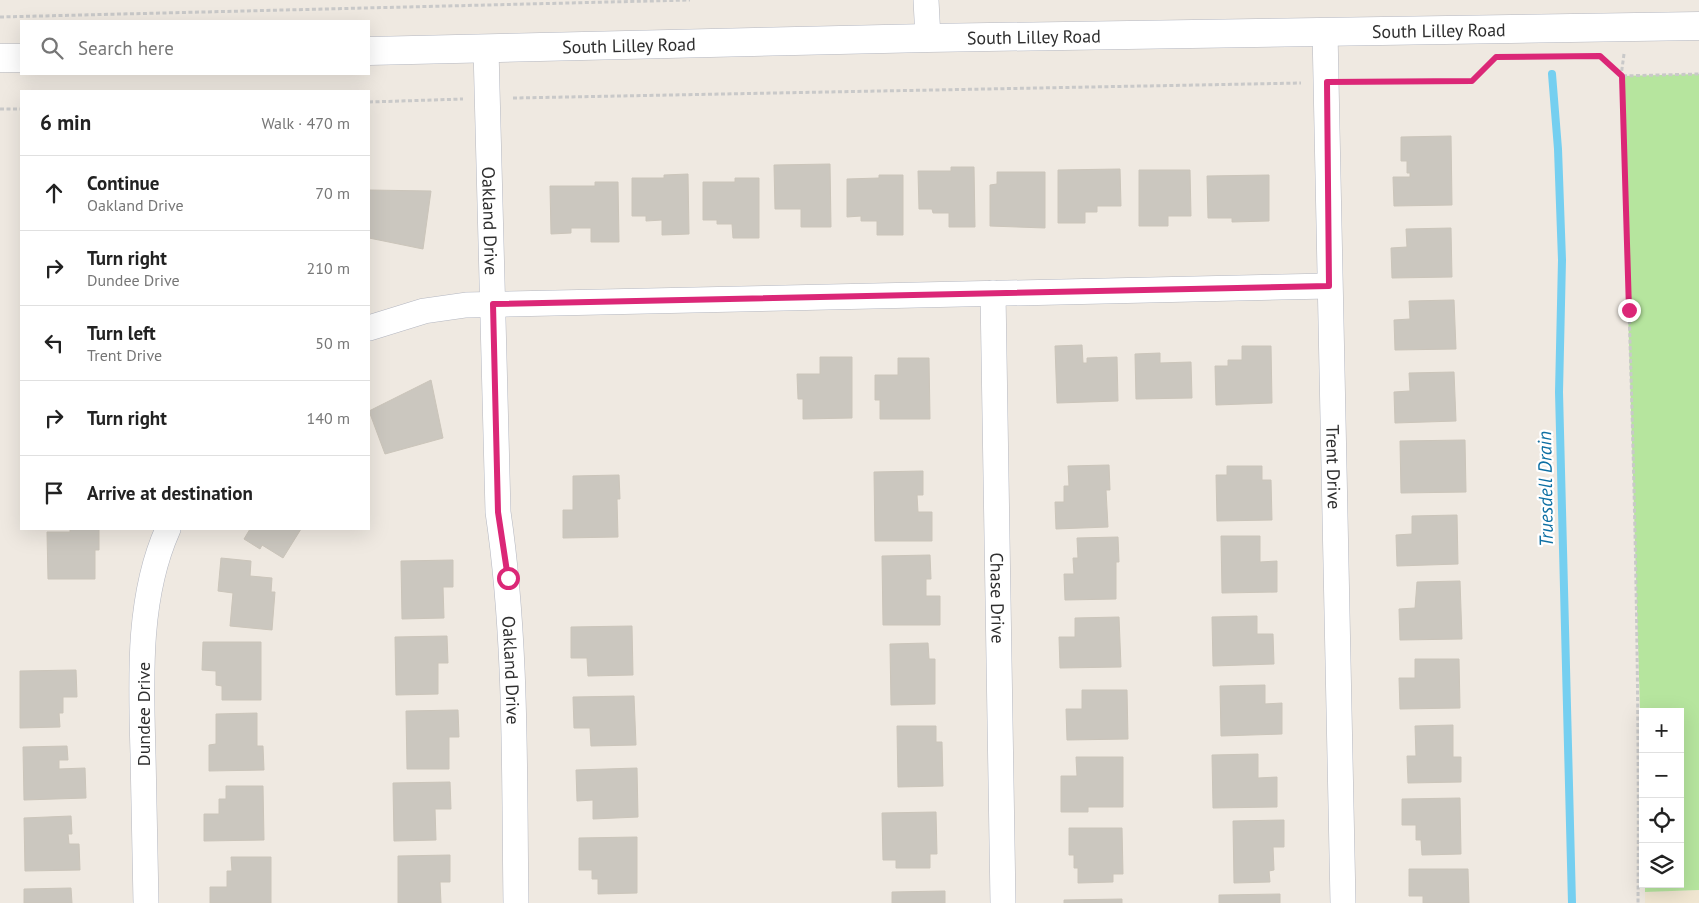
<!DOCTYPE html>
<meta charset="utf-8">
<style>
:root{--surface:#fff;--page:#f2f2f2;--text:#222;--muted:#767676;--line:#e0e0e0}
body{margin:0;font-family:"PT Sans",sans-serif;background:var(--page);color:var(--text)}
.controls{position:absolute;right:15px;bottom:15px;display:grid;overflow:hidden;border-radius:0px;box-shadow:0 5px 20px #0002}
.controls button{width:45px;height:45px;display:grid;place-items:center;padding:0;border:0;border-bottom:1px solid var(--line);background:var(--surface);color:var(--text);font:25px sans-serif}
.stop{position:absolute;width:15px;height:15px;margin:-11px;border:4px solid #db2777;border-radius:50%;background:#fff}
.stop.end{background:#db2777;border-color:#fff;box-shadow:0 1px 5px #0008}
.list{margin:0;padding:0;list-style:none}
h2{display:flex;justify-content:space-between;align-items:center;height:65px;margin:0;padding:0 20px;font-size:21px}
h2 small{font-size:16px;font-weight:400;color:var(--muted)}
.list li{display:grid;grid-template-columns:32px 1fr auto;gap:15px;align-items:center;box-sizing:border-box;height:75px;padding:0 20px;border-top:1px solid var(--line)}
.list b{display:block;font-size:19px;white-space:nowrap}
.list p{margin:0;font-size:16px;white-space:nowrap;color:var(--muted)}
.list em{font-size:16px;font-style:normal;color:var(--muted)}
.icon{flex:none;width:28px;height:28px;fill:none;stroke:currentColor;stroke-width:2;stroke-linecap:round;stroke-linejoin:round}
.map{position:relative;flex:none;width:1699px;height:903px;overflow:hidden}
.search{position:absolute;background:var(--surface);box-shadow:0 5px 20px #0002;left:20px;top:20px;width:350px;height:55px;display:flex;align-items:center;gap:12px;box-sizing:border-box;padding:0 18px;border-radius:0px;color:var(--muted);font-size:19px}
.panel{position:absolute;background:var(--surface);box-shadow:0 5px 20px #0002;left:20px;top:90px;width:350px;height:440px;border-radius:0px}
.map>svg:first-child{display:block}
.education{fill:#f0e6d1}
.green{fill:#b6e59e}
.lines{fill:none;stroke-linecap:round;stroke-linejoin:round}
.stream{stroke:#75cff0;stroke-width:8}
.building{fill:#cbc7bf;stroke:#cbc5ba}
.minor-casing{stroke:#b4b7c1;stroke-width:26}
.tertiary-casing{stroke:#b4b7c1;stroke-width:29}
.path{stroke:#c9c9c9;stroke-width:3;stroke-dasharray:4 2.5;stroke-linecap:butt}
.minor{stroke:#fff;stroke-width:25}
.tertiary{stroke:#fff;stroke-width:28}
.route{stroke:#db2777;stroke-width:6}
.labels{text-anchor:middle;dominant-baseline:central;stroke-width:4.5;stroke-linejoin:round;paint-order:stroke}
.street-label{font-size:18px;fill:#2e2e2e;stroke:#fff}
.water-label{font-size:19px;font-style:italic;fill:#0d6fa3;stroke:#fff}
</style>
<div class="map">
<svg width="1699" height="903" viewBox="0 0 1699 903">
<rect width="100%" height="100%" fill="#efe9e1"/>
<path class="education" d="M1699 890V903H1645V892Z"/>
<path class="green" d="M1699 74V890L1645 892V884H1680V712H1643V810L1621 76Z"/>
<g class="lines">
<path class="stream" d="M1552 74 1558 149 1562 260 1559 392 1572 903"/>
</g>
<path class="building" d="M1451 136 1452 205 1394 206 1393 177H1410V173H1407V161H1401V137Z
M830 164 831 227H801V209H775L774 165Z
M951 167H974L975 227H949V213H933L932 209H919L918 171H951Z
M1120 169 1121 206H1097V212H1085V223H1058V170Z
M1139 170H1190L1191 216H1168V226H1139Z
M997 172H1045V228L990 226V185L997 184Z
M688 174 689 234 662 235V220L646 221V216H632V178H664V175Z
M879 175H903V235H877V221H861V216L847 217V179L879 178Z
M1269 175V221L1232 222V218H1208L1207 176Z
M735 178H759V238H733L732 224H717V220H703V182H735Z
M595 182H618L619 242H591V228H571V233L551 234 550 186H595Z
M369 190 431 191 423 249 369 238Z
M1451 228 1452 277 1392 278 1391 248 1407 247 1406 229Z
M1454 300 1456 349 1395 350 1394 320 1410 319 1409 301Z
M1082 345 1083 363H1087V358L1117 357 1118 401 1057 403 1055 346Z
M1242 346H1271L1272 403 1216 405 1215 366H1228V360H1242Z
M1160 353V363L1191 362 1192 398 1136 399 1135 354Z
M820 357H852V418L803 419V399H798L797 374H820Z
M898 358H929L930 419H880V400H875V375H898Z
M1454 372 1456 421 1395 423 1394 392 1410 391 1409 373Z
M431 380 443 438 385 454 369 411Z
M1465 440 1466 492 1401 493 1400 441Z
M1109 465 1110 490H1106L1108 527 1056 529 1055 502H1064V486H1069L1068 466Z
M1227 466H1262V480H1271L1272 520 1217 521 1216 475H1227Z
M923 471V495H917L918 512H932V541H875L874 472Z
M619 475 620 499H617L618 537 563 538V510H573V476Z
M1457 515 1458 564 1397 566 1396 535 1412 534V516Z
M70 529H99V550H95V579H48L47 532H70Z
M250 529H301L283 558 262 545 260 549 244 539Z
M1221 536H1260V562L1277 561V592L1222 593Z
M1118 537 1119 562H1116V599L1065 600 1064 574H1074L1073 558H1078L1077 538Z
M930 555 931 579H926V596H940V625H883L882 556Z
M221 558 251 561 250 576 272 578 271 592H275L272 630 230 626 233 593 218 591Z
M453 560V587H443L444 618 402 619 401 561Z
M1460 581 1462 639 1400 640 1399 609 1415 608 1417 582Z
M1257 616V634H1273L1274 664 1213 666 1212 617Z
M1119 617 1121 667 1060 668 1059 637H1075V618Z
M632 626 633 675 588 676 587 658H571V627Z
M447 636 448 663H438V694L396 695 395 637Z
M203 642H261V700H222V686L216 685V671L202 670Z
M928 643 929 659H935V704L891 705 890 644Z
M1415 659H1459L1460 708 1400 709 1399 678H1415Z
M76 670 77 697H63V713H59L60 727 20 728V671Z
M1265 685V704L1282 703V734L1221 736 1220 686Z
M1082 690H1127L1128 739 1067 740 1066 709H1082Z
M634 696 636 745 591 746 590 728H574L573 697Z
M458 710 459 737H449V769H407L406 711Z
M257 713V746H263L264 770 209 771V745L216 744V714Z
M1453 725V757H1461V782L1408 783 1407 756H1416L1415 726Z
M897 726H936V742H942L943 786 898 787Z
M67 746 68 760H59V769L85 768 86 798 24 800 23 747Z
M1258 754V778L1277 777V807L1213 808 1212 755Z
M1076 757H1123V807H1088V812H1061V776H1077Z
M637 768 638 817 593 819V800L577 801 576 770Z
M450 782 451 809H435L436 840 394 841 393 783Z
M226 786H263L264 840 204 841V814H219V799H226Z
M1460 798 1461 854 1422 855 1421 840H1416V825H1402V799Z
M936 812 937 854H930V868H896V860H883L882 813Z
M71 816 72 834H68L69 844H79L80 870 25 871 24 818Z
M1284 820V847H1273L1274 870 1269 871 1270 882 1234 883 1233 821Z
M1069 828H1122L1123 874H1113V882L1078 883V868H1074V855H1069Z
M637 837V893L598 894V879H592V870H579V838Z
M450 855V882H440L441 903H398V856Z
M231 857H271V903H210V887H227V871H232Z
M1409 869H1468L1469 903H1423V896H1409Z
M71 888 72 903H24V889Z
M945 891V903H892V892Z
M1280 894V903H1219V895Z
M1122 899V903H1064V900Z"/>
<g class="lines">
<g class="minor-casing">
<g id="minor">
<path d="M926 0 928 38"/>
<path id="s1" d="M1325 31 1343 903"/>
<path id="s2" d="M486 49 498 512C517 641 514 772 516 903"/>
<path id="s3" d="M993 293 1003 903"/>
<path d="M369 328 424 311 466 305 1329 286"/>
<path d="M146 903C145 853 144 804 143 754 141 680 137 598 168 529"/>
</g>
</g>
<g class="tertiary-casing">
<g id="tertiary">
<path id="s4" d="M369 51 928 38 1699 26"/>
<path d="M0 58H21"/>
</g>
</g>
<path class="path" d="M0 17 690 0
M1624 54 1621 76C1631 352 1640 628 1638 903
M1598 56 1621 76 1699 74
M1352 82 1472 81 1496 57
M513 98 1301 83
M369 102 463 99
M0 109H21"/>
<use href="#minor" class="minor"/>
<use href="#tertiary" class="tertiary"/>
</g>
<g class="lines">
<path class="route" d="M508 578 498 512 493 304 1329 286 1327 82 1472 81 1496 57 1600 56 1622 76 1629 310"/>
</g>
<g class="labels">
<g class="street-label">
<text stroke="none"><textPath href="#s4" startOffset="1070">South Lilley Road</textPath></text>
<text stroke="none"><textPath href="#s4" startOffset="665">South Lilley Road</textPath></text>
<text stroke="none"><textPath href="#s4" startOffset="260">South Lilley Road</textPath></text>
<text stroke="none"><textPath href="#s2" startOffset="172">Oakland Drive</textPath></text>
<text stroke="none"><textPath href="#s1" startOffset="436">Trent Drive</textPath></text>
<text stroke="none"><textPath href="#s3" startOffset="305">Chase Drive</textPath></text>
<text stroke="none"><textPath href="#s2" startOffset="622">Oakland Drive</textPath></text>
<text transform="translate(143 714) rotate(-90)">Dundee Drive</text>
</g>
<g class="water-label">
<text transform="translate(1545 489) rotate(-91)">Truesdell Drain</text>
</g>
</g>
</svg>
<div class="controls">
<button>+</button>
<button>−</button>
<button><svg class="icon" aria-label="locate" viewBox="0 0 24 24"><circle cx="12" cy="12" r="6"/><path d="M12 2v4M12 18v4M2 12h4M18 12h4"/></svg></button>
<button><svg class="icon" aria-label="layers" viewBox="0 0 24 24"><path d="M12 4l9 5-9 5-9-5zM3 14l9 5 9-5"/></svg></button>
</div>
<div class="stop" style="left:508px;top:578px"></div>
<div class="stop end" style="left:1629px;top:310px"></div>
<div class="search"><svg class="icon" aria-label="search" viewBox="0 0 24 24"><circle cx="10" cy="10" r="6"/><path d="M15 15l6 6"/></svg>Search here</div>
<section class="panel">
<h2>6 min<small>Walk · 470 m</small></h2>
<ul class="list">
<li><svg class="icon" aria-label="ahead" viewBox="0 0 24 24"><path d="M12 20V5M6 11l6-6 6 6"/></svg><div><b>Continue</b><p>Oakland Drive</p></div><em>70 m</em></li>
<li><svg class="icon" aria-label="right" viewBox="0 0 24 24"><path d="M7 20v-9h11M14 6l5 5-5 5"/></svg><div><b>Turn right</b><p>Dundee Drive</p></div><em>210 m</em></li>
<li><svg class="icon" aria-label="left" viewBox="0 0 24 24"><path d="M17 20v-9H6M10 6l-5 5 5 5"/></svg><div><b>Turn left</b><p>Trent Drive</p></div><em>50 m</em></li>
<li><svg class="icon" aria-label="right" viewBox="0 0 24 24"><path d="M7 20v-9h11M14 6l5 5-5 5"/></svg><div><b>Turn right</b></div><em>140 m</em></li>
<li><svg class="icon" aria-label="arrive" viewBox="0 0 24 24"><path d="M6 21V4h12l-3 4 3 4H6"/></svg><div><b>Arrive at destination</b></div></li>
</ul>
</section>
</div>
